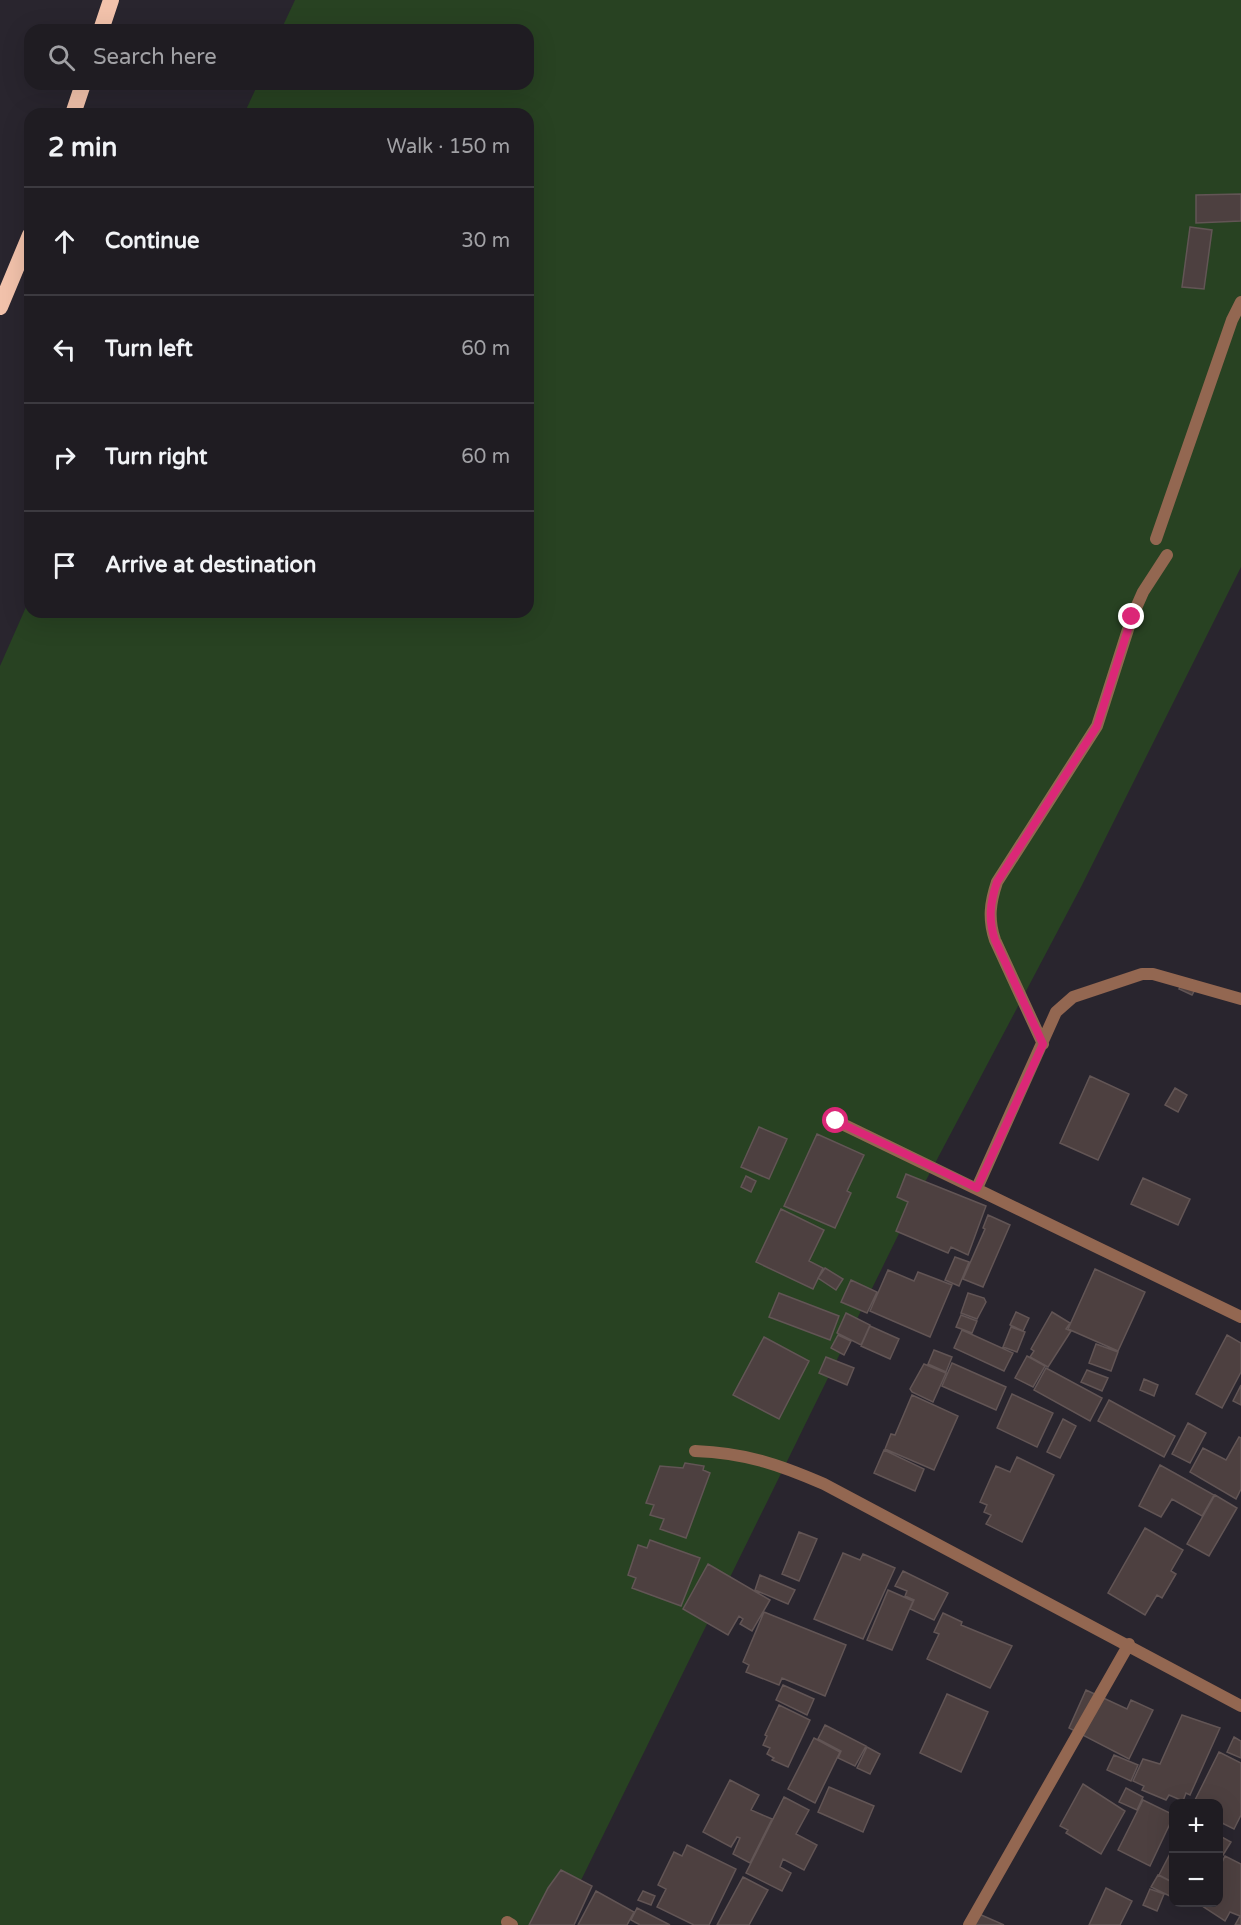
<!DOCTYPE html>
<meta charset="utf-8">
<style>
:root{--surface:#1f1c22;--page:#2c292f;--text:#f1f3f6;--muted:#a1a1a5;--line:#3c3a40}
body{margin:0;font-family:"Varela Round",sans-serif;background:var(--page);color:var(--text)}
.controls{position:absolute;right:18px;bottom:18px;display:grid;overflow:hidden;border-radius:12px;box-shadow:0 6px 24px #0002}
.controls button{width:54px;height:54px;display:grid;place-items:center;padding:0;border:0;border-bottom:2px solid var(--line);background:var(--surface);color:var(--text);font:30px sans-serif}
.stop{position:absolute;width:18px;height:18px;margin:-14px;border:4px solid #db2777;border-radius:50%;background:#fff}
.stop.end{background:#db2777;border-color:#fff;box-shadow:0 2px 6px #0008}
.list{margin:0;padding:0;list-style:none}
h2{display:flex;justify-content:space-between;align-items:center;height:78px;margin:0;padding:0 24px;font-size:26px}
h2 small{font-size:20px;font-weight:400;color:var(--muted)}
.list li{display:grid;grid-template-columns:39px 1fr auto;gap:18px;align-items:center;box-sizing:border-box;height:108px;padding:0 24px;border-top:2px solid var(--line)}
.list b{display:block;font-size:22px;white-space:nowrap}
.list em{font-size:20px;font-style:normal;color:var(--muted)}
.icon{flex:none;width:33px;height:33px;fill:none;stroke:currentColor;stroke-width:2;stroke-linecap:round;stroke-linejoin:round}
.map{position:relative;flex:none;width:1241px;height:1925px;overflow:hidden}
.search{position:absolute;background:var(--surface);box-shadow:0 6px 24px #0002;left:24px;top:24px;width:510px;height:66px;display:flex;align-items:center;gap:15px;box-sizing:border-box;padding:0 21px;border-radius:18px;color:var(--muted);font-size:22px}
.panel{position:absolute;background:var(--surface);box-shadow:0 6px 24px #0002;left:24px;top:108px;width:510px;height:510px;border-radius:18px}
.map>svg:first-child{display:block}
.green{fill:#284222}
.building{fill:#4d4040;stroke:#625555;stroke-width:1.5}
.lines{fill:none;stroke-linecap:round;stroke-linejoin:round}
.minor{stroke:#936751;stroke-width:12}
.trunk{stroke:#f2c2ab;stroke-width:16}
.route{stroke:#db2777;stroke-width:8}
</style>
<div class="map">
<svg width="1241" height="1925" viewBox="0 0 1241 1925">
<rect width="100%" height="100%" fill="#29252e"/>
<path class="green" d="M295 0H1241V567L1081 887 914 1203 559 1925H0V666L30 598V612H528V114H244L258 84H528V30H281Z"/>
<path class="building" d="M1241 194V221L1196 223V195Z
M1190 227 1212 230 1204 289 1182 287Z
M1184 980 1197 986 1192 995 1179 989Z
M1090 1076 1129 1094 1098 1160 1060 1143Z
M1175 1088 1187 1095 1178 1112 1165 1105Z
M759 1127 787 1139 769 1179 741 1167Z
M817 1134 864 1155 847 1191 851 1193 835 1228 784 1206Z
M906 1174 986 1206 968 1255 951 1247 948 1253 896 1231 908 1202 897 1197Z
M746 1176 756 1181 751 1192 741 1187Z
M1143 1178 1190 1199 1178 1225 1131 1204Z
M781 1209 824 1230 809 1261 823 1268 813 1289 756 1262Z
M988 1215 1010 1225 983 1287 963 1279 985 1229 983 1228Z
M955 1257 969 1262 959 1286 945 1280Z
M825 1268 843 1279 836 1290 818 1278Z
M1095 1269 1145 1292 1118 1351 1068 1329Z
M888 1270 914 1281 918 1272 952 1285 930 1337 870 1311Z
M851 1280 877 1292 867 1313 841 1302Z
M779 1293 839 1316 830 1340 769 1317Z
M968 1293 984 1298 986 1302 977 1319 961 1313Z
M1016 1312 1029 1318 1023 1331 1010 1325Z
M1052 1312 1070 1323 1066 1329 1071 1331 1048 1367 1030 1357 1034 1351 1031 1349Z
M846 1313 870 1325 861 1345 837 1333Z
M961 1315 977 1321 972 1333 956 1327Z
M870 1326 899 1339 890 1359 861 1346Z
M1011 1327 1025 1332 1017 1352 1003 1347Z
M962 1330 1013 1353 1004 1371 954 1348Z
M838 1335 851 1341 844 1355 831 1348Z
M1227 1335 1241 1343V1372L1222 1408 1196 1394Z
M764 1337 809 1361 779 1419 733 1395Z
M1096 1344 1118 1352 1111 1371 1089 1363Z
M934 1350 952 1357 946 1372 928 1364Z
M1027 1356 1045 1366 1033 1387 1015 1378Z
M826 1357 854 1368 847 1385 819 1373Z
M952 1363 1006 1387 996 1410 942 1386Z
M924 1364 946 1373 933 1402 912 1392 910 1389Z
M1046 1368 1102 1398 1090 1421 1034 1390Z
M1087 1370 1108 1378 1102 1391 1081 1382Z
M1144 1379 1158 1385 1154 1396 1140 1390Z
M1241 1385V1405L1233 1401Z
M1012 1394 1053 1413 1037 1447 997 1428Z
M912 1395 958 1416 934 1470 885 1449 891 1434 895 1435Z
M1109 1400 1175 1436 1164 1457 1098 1421Z
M1063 1419 1076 1426 1060 1458 1047 1452Z
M1188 1423 1206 1433 1190 1463 1172 1454Z
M1239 1437 1241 1438V1489L1236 1499 1190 1472 1203 1448 1226 1460Z
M884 1450 924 1469 915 1491 874 1473Z
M1017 1457 1054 1475 1022 1542 986 1524 991 1515 984 1512 987 1505 980 1502 996 1466 1010 1472Z
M685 1463 704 1466 703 1470 710 1473 686 1538 660 1529 664 1519 650 1515 654 1505 646 1503 660 1466 683 1468Z
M1160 1465 1214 1495 1202 1516 1172 1499 1161 1517 1139 1506Z
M1215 1495 1237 1508 1209 1556 1187 1544Z
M1145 1528 1183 1550 1171 1571 1176 1574 1162 1598 1157 1595 1145 1615 1108 1593Z
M799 1532 817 1539 799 1581 782 1574Z
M650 1540 700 1558 681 1606 632 1588 636 1578 628 1575 638 1545 647 1548Z
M843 1553 860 1560 863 1554 895 1568 863 1639 814 1619Z
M708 1564 770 1600 752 1631 740 1624 743 1619 739 1616 728 1635 683 1609Z
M903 1571 948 1593 934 1620 910 1609 914 1600 905 1596 907 1591 895 1586Z
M760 1575 795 1590 788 1604 755 1590Z
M888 1590 913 1601 892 1650 867 1640Z
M764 1612 846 1645 825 1696 782 1678 779 1685 746 1672 749 1665 743 1662Z
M943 1613 962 1622 961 1625 1012 1646 990 1688 927 1659 939 1634 934 1632Z
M783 1685 814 1699 807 1715 776 1700Z
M1086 1690 1127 1709 1131 1700 1153 1710 1129 1759 1069 1728Z
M947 1694 988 1712 961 1772 920 1753Z
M779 1705 810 1720 788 1767 772 1760 774 1758 767 1754 770 1748 763 1745 767 1736 765 1735Z
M1182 1715 1220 1728 1190 1795 1186 1793 1183 1801 1169 1795 1166 1800 1142 1790 1144 1786 1133 1781 1143 1759 1160 1764Z
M825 1725 866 1746 855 1766 838 1758 841 1751 818 1739Z
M1234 1737 1241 1741V1758L1227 1752Z
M814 1738 840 1752 815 1803 788 1789Z
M867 1747 880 1754 870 1774 857 1768Z
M1219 1752 1241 1763V1815L1234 1829 1218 1821V1804H1193Z
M1114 1755 1138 1765 1131 1781 1107 1770Z
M730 1780 759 1795 751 1810 772 1819 750 1863 733 1854 740 1838 737 1837 731 1847 703 1832Z
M1083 1784 1125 1811 1101 1854 1066 1833 1068 1830 1060 1826Z
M829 1787 874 1806 863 1832 818 1812Z
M1126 1788 1143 1797 1137 1810 1119 1802Z
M784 1797 809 1810 796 1834 817 1845 804 1870 783 1859 780 1867 791 1873 782 1891 746 1873Z
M1143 1800 1174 1815 1150 1866 1118 1850Z
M1218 1835 1231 1842 1223 1855 1218 1853Z
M687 1845 736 1869 709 1925H694L657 1907 666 1889 658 1885 674 1852 682 1856Z
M1174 1846V1883L1159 1875Z
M1225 1856 1241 1864V1925H1235L1240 1916 1230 1912 1225 1921 1202 1906 1203 1902H1218V1871Z
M561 1870 592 1886 574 1925H529L548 1888Z
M1158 1875 1174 1883V1898L1151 1887Z
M743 1877 768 1890 749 1925H717Z
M1106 1888 1132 1901 1120 1925H1089Z
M1150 1889 1164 1894 1157 1911 1143 1905Z
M596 1891 634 1912 627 1925H578Z
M643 1891 655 1896 651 1905 638 1900Z
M637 1908 670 1925H640L631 1920Z
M979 1914 1004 1925H974Z"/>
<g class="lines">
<path class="minor" d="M1156 539 1232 320 1241 302
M1043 1044 995 940C988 919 990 903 997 882L1097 726 1132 617 1143 592 1167 555
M836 1121 1241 1317
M977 1188 1056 1012 1073 997 1142 974H1153L1241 999
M695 1451C745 1453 778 1464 824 1484L1241 1706
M507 1922 512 1925
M969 1925 1129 1644"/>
<path class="trunk" d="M101 30 111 0
M73 114 83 84
M0 307 30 235"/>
</g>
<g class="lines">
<path class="route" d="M836 1121 977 1188 1043 1044 995 940C988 919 990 903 997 882L1097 726 1132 617"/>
</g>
</svg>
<div class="controls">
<button>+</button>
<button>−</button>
</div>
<div class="stop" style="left:836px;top:1121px"></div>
<div class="stop end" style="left:1132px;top:617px"></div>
<div class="search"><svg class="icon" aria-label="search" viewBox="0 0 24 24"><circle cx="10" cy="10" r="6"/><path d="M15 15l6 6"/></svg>Search here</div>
<section class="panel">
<h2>2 min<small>Walk · 150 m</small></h2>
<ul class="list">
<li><svg class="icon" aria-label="ahead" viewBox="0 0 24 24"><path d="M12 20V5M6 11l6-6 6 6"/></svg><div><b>Continue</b></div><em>30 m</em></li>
<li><svg class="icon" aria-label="left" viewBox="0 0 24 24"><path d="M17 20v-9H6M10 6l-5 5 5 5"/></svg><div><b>Turn left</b></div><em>60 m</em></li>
<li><svg class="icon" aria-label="right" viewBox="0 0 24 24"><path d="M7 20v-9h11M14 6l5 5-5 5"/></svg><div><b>Turn right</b></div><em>60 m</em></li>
<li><svg class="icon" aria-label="arrive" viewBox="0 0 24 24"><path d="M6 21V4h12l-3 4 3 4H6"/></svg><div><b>Arrive at destination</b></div></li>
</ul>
</section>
</div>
